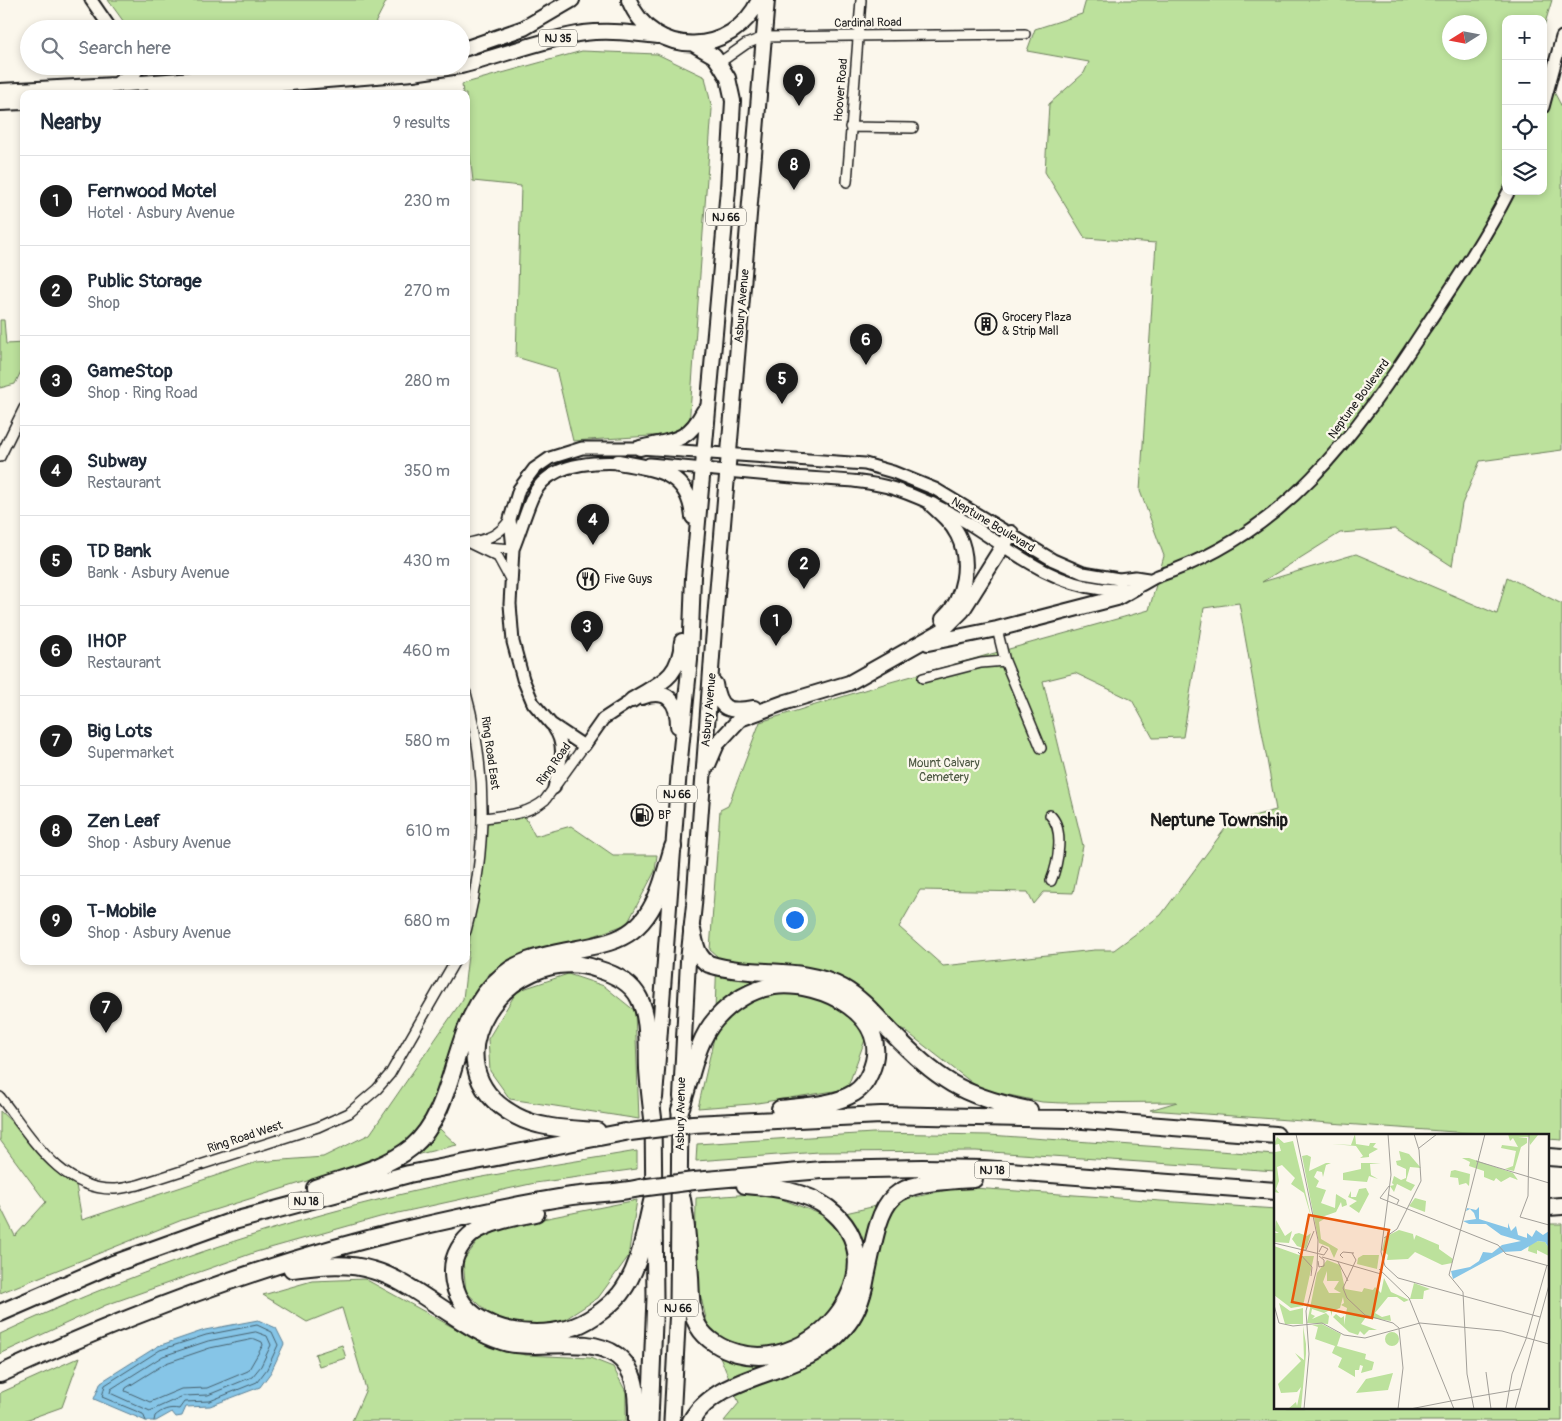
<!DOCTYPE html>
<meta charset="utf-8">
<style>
:root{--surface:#fff;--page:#f6f6f7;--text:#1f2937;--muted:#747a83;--line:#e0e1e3;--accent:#1c1c1c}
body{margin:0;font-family:Pangolin,sans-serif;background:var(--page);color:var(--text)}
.controls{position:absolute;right:15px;top:15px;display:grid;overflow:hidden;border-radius:10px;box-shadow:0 2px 8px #0003}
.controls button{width:45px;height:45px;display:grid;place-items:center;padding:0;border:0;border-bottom:1px solid var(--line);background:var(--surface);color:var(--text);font:25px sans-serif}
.compass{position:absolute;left:1442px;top:15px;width:45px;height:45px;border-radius:50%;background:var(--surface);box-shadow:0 2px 8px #0003;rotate:259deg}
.you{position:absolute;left:794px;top:919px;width:18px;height:18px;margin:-12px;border:4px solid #fff;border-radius:50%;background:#1a73e8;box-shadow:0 0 0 8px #1a73e833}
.badge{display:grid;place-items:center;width:32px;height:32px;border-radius:50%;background:var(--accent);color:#fff;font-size:16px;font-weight:700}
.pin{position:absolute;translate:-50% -41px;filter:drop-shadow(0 1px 2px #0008)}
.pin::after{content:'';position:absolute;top:26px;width:18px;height:15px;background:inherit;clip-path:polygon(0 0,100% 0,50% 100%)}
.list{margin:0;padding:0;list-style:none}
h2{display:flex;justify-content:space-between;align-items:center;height:65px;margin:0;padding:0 20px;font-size:21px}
h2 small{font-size:16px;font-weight:400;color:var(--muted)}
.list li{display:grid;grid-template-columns:32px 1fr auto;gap:15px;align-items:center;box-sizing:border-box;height:90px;padding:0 20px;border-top:1px solid var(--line)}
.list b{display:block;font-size:19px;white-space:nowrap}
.list p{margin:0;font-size:16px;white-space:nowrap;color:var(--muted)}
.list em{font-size:16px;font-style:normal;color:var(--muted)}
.icon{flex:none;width:28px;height:28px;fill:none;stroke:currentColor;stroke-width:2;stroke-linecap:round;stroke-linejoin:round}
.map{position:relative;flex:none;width:1562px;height:1421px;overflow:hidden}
.search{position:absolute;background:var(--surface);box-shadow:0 2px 8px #0003;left:20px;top:20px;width:450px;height:55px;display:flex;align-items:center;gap:12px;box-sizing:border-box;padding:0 18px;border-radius:28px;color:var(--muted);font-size:19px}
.panel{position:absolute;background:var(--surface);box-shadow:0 2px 8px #0003;left:20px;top:90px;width:450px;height:875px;border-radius:10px}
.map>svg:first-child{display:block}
.green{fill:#bce19c;stroke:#6c7e5c;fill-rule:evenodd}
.water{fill:#86c5e7;stroke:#5c8196}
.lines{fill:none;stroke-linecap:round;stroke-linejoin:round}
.shore{stroke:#46606d;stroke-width:1}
.minor-casing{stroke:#1c1c1c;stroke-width:12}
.tertiary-casing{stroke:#1c1c1c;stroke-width:15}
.primary-casing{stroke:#1c1c1c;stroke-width:18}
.trunk-casing{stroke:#1c1c1c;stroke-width:19}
.motorway-casing{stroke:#1c1c1c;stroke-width:20}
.minor{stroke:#fbf7ec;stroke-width:9}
.tertiary{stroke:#fbf7ec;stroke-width:11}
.primary{stroke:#fbf7ec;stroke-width:14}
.trunk{stroke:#fbf7ec;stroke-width:15}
.motorway{stroke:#fbf7ec;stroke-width:16}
.motorway-bridge-casing{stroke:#1c1c1c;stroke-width:20;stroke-linecap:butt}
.motorway-bridge{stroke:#fbf7ec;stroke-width:16}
.labels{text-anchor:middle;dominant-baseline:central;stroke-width:4.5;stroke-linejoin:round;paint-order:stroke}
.shield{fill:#fbf7ec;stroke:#5f5e5a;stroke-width:1}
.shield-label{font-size:11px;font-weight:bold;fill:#1c1c1c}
.street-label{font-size:12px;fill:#1c1c1c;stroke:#fbf7ec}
.poi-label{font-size:12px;fill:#1c1c1c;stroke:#fbf7ec;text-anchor:start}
.park-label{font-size:12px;fill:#4c5742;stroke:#fbf7ec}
.district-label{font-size:18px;font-weight:bold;fill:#1c1c1c;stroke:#fbf7ec}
.inset-road{fill:none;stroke:#a29f99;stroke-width:1}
.view{fill:#e8590c;fill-opacity:0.15;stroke:#e8590c;stroke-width:2.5}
.inset-edge{fill:none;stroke:#1c1c1c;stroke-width:2.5}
</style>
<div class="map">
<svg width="1562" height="1421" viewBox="0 0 1562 1421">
<rect width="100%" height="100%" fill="#fbf7ec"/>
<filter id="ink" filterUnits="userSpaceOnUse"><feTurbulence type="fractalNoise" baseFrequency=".02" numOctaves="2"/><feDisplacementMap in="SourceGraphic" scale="10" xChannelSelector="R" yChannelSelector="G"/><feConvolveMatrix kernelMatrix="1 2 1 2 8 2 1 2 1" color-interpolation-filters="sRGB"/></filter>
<g filter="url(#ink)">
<path class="green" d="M108 0H387L372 29H129Z
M1086 0H1552L1543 30V19H1506V191H1543V71L1562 107V450L1480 461 1462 504 1452 566 1395 529 1340 533 1262 582 1356 554 1497 614 1507 577 1562 604V1140L1548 1139V1135H1496L1150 1110 1177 1102 1062 1103 1042 1102 980 1089 903 1029 865 1040 847 1089 751 1104 698 1108 714 1038 717 956 710 950 720 810 728 806 760 722 887 683 1149 610 1164 556 1140 491 1156 243 1085 238 1045 172 1049 104 1084 73 1089 62 1027 51 1035 29 1082 14ZM1450 22H1480V52H1450ZM1239 603 1276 810 1230 822 1161 915 1114 950H1095L943 966 899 927 920 890 1028 892 1034 904 1044 892 1073 893 1083 846 1043 681 1075 673 1132 700 1153 738 1183 737 1204 608Z
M582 51 657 54 705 77 712 109 689 426 681 434 573 441 556 369 516 357 521 186 473 181 466 122V94H463L462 84Z
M0 320H4L6 344 24 343V365L15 384 0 388Z
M523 813 535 836 571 826 613 855H657L655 871 627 924 488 974 426 1116 457 1145 307 1181 182 1220 0 1293V1206L15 1236 46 1202 0 1140V1111L71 1177 76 1185 82 1220 257 1162 323 1157 370 1134 463 999 484 815Z
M568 974 604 986 635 1011 639 1119 510 1099 490 1071 488 1039 517 991Z
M873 1133 989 1135 1276 1155V1171L976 1151 819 1152 696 1161 697 1144Z
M637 1151V1169L535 1183 380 1217 256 1252 106 1305 0 1354V1334C148 1264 316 1209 477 1178 530 1168 584 1160 637 1151Z
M959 1187 1276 1209V1407H1548V1224H1562V1421H724L739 1403 708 1327 695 1272 696 1198 766 1193 828 1217Z
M637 1200 628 1257 598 1298 561 1322 526 1326 492 1316 466 1292 463 1261 481 1237 508 1226Z
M365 1279 489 1347 526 1355 590 1358 613 1367 626 1392V1421H352L366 1389 342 1308 307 1322 263 1295 312 1281Z
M342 1345 346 1358 319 1366 315 1354Z
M80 1357 62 1407 23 1421H0V1393Z"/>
<path class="water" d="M258 1320 276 1328 284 1344 271 1372 260 1387 210 1406 186 1407 182 1416 176 1417 172 1412 156 1421H146L94 1399 101 1382 158 1346 205 1330Z"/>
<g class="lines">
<path class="shore" d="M256 1332 267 1336 271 1345 261 1366 252 1377 208 1395 183 1396 150 1411 110 1393 111 1389 163 1356 208 1341Z
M255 1339 262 1342 263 1345 248 1371 207 1388 181 1389 150 1402 125 1391 126 1388 166 1363 210 1348Z
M146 1421 143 1414 102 1397 105 1385 160 1350 206 1335 257 1325 272 1332 278 1345 267 1369 257 1382 210 1401 184 1402 179 1409C169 1407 162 1410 155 1416L154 1421"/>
<g class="minor-casing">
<path id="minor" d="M719 63 746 44 764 37 1025 34
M850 127 913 128
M847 182 861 0
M0 457 24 408
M469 543 498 557 510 579
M469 543C488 539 500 535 510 519
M486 547 513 549
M997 629 1005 661 1041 748
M923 678 981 663 1005 661
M466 693C488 772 487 851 466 931
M1050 815C1065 829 1058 864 1051 881
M484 818C506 815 527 815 545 800L584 746
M0 1097C30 1135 61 1191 115 1189 123 1189 131 1186 138 1185L318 1127 349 1113 377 1089 390 1074 455 961"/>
</g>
<g class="tertiary-casing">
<path id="tertiary" d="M91 0 111 29
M187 66 217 75
M1543 107 1562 37
M649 464C697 468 745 473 793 477 826 480 863 479 895 489 919 497 946 510 968 523 1011 550 1050 583 1102 589 1111 590 1125 590 1134 588 1142 586 1150 579 1158 576 1286 534 1354 436 1424 329 1454 284 1484 240 1509 191
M513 549C520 532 525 514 532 498 546 463 594 461 625 463
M632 700 603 719 584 746 551 724 533 703 523 679 513 642 510 604 513 549 510 519 519 489 534 469 550 458 582 448H640L865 464 893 472 935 489 1053 560 1083 573 1119 579 1135 577 1148 579
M554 788C559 766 568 748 554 728"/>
</g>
<g class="primary-casing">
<path id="primary" d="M629 0C653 60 733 56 759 0
M461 50 524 28 572 0
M461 66C502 56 543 39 584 33 609 30 633 33 658 36
M119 83 133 74 138 66
M0 91 115 85 361 66
M155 94 413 73 460 66
M0 103 24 102
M640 448C673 440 687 443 704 411
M618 462C655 469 689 471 693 517
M932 505C942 514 952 523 958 535 971 561 965 600 943 619
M928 643 997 629 1117 598 1136 587
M715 684C719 711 729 712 754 708
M642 697C667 688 678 701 678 726
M632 700C661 682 679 679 682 641
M708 765 717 744 740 719 786 702 849 683 943 630 962 611 1011 533
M681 1097 688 961 694 905 713 643 767 0
M655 1098 679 769 690 660 693 577 728 189 733 101 728 78 719 63 714 56 695 45"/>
</g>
<g class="trunk-casing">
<path id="trunk" d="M650 1421 655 1298 653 1118
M672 1421 678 1307 680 1114"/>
</g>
<g class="motorway-casing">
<path id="motorway" d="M692 930C695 943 696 957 709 964 753 978 800 965 843 988 861 998 876 1016 890 1031 938 1080 961 1096 1029 1110
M680 1110C691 1081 695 1042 716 1019 731 1002 752 989 774 986 820 980 896 1016 870 1073 867 1080 861 1089 854 1093 833 1106 804 1106 780 1109
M693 1124 881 1115 1070 1119 1276 1135
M597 1131C570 1129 540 1129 516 1116 421 1066 507 939 597 969 614 974 631 982 639 998 650 1019 647 1047 648 1069 649 1086 651 1102 653 1118
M1548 1157 1562 1158
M694 1181 822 1170 922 1168 984 1169 1276 1191
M315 1188C346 1177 385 1169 412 1147 461 1105 448 1020 502 976 518 962 537 957 557 953 575 949 592 947 609 942 654 929 661 886 673 847
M681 1195C687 1222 688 1250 690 1277 691 1293 690 1311 698 1326 706 1340 722 1349 737 1353 817 1375 903 1265 828 1208 805 1191 773 1187 745 1185
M1548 1207 1562 1206
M536 1213C516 1217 492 1221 474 1232 462 1241 453 1255 453 1270 452 1327 523 1341 567 1329 586 1324 607 1309 620 1294 642 1266 644 1231 653 1198
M292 1269C319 1266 346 1262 372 1270 401 1278 428 1300 454 1316 471 1327 488 1338 508 1343 542 1350 587 1335 616 1355 638 1371 637 1397 637 1421
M0 1313 113 1264 230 1222 409 1174 625 1132
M0 1374C130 1314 273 1260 413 1228 465 1216 519 1204 572 1196 595 1193 618 1193 640 1188
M691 1421C714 1381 771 1376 808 1356 822 1349 834 1340 844 1328 857 1314 863 1295 866 1277 884 1190 884 1184 974 1179"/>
</g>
<use href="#minor" class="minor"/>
<use href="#tertiary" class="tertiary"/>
<use href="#primary" class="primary"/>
<use href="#trunk" class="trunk"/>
<use href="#motorway" class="motorway"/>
<g class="motorway-bridge-casing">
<path id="motorway-bridge" d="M630 1132 693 1124
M640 1188 694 1181"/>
</g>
<use href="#motorway-bridge" class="motorway-bridge"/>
</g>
</g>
<defs>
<g id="building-ring" transform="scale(1.125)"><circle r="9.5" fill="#fbf7ec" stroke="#1c1c1c" stroke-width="1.5"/><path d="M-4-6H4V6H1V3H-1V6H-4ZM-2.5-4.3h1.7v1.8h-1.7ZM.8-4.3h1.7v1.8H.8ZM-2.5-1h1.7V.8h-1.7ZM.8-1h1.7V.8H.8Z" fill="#1c1c1c"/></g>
<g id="restaurant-ring" transform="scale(1.125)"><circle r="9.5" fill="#fbf7ec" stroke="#1c1c1c" stroke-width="1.5"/><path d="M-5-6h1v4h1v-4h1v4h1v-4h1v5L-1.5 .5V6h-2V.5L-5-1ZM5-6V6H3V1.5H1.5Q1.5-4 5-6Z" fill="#1c1c1c"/></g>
<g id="fuel-ring" transform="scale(1.125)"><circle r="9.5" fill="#fbf7ec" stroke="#1c1c1c" stroke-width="1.5"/><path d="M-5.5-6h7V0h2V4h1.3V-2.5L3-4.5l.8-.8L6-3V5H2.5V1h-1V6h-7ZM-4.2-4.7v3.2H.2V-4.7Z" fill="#1c1c1c"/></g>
</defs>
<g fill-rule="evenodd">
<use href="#building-ring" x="986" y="324"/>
<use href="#restaurant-ring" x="588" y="579"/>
<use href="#fuel-ring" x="642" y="815"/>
</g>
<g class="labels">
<g class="shield">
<rect x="539" y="29.5" width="38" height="17" rx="4"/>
<rect x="706" y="208.5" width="40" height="17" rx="4"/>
<rect x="657" y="785.5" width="40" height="17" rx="4"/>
<rect x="974.5" y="1161.5" width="35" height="17" rx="4"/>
<rect x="288.5" y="1192.5" width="35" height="17" rx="4"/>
<rect x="658" y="1299.5" width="40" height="17" rx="4"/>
</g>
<g class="shield-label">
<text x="558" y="38">NJ 35</text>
<text x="726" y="217">NJ 66</text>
<text x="677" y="794">NJ 66</text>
<text x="992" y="1170">NJ 18</text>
<text x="306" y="1201">NJ 18</text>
<text x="678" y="1308">NJ 66</text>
</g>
<g class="street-label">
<text transform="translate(868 23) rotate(-1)">Cardinal Road</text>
<text transform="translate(841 90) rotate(-85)">Hoover Road</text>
<text transform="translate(742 306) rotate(-85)">Asbury Avenue</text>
<text transform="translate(1359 399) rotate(-54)">Neptune Boulevard</text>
<text transform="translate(993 525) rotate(31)">Neptune Boulevard</text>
<text transform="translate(709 710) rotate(-85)">Asbury Avenue</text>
<text transform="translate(490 753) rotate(82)">Ring Road East</text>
<text transform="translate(554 764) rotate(-54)">Ring Road</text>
<text transform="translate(681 1114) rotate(-89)">Asbury Avenue</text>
<text transform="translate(245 1137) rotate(-18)">Ring Road West</text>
</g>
<g class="poi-label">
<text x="1002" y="317">Grocery Plaza<tspan x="1002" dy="14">&amp; Strip Mall</tspan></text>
<text x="604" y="579">Five Guys</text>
<text x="658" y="815">BP</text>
</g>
<g class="park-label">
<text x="944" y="763">Mount Calvary<tspan x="944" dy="14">Cemetery</tspan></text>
</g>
<g class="district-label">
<text x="1219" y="820">Neptune Township</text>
</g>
</g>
<g transform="translate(1274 1134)">
<rect width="275" height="275" fill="#fbf7ec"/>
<path d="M81 0 82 10 95 12 96 9H102L99 13 104 15 95 20V23L86 24 89 22 82 12 58 10 77 11ZM234 0H273L264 1 256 11 255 3H244L253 4V9L247 13 240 37 231 35 239 32 242 17 227 14 228 11 244 13 239 4 236 7ZM3 3 10 9 19 7 38 86 30 59 17 50 21 44 8 31 3 33 5 47 2 55 5 59 0 58 1 18 7 17 5 10 0 11ZM125 17 135 20 147 34 136 33 132 47 141 51 137 57 123 50 120 58 116 52 120 51 118 49 120 42 127 46 132 44V35L123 31 122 27 127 26ZM33 21 37 23 35 37 52 29H57L52 31 49 43 48 38 43 37 40 43 45 47 42 53 52 56 47 69 61 74 62 60 72 66 73 71 68 73 67 68 62 78 45 84H52L45 88 47 105 64 115 60 124 55 113 45 109 28 22ZM188 24H195L239 39 244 46 236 43 227 48 222 44 220 47 210 43V37L195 32 196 28ZM87 29H107L96 30 97 41 104 45 95 42 93 48 69 46V39L87 35ZM181 36 196 40 195 52 192 49 185 51 184 44 176 43 177 37ZM92 54 95 60 85 79 75 72 83 67 74 63 77 57V63H82L85 55ZM141 64 152 67 151 78 135 72ZM2 86 11 102 18 97 15 109 0 108V99H5L1 97ZM125 96 139 100 140 106 142 101 165 111V115L179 125 178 129 168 131 141 118 134 125 113 126 114 121 108 116 111 103ZM25 99 33 102 37 99 32 115 23 112 18 105 21 100ZM264 107 271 108 275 114V122L263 116V120L254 117 255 111ZM0 112 28 122H40L29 172 17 174 0 161ZM89 121H105L103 135 83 130 84 124ZM53 126 66 131 71 155 88 158 90 154 99 156 101 153 107 159 110 144 117 158 135 166 130 168 123 163H114L101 179 108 183 116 181 117 187 92 183 87 190 103 196H95L90 201 86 197 84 201 75 198 59 183 62 180 67 184 70 182V191L73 174 67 171 70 169 69 163 66 174 58 177V182L56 176 50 179 38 175 37 180 41 182 38 185 52 179 55 182 54 190 33 189 43 139ZM53 137V147H65L60 155 67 159H55L49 148ZM140 149 156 155 150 157 149 165H136ZM5 169 16 177 29 174V190H11ZM48 190 67 200 63 212 92 220 91 225 100 228 98 236 87 239 89 232 86 231 85 236H81V243L64 233 68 224 58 219 61 212 41 205 44 193 38 191ZM29 192 32 210V220L27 275H14L22 268 23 272 27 253 23 258 7 259 4 250 27 227 21 219 30 226ZM111 205a7 7 0 1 1 14 0a7 7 0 1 1-14 0ZM119 239 114 256 82 259 92 245Z" fill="#bce19c" fill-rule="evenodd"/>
<path d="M205 73V85L234 94V89L237 97 242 92 244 101 253 104V99L258 103 262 96 269 101 275 97V114L271 108 264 107 247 117 229 118 179 145 177 137 196 133 205 127 209 118 218 119 228 111 247 107 227 101 212 90H195L189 87 202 85 200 79 196 75 192 77 193 74 202 76Z" fill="#86c5e7"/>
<path class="inset-road" d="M22 0 44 106 43 134 32 177 35 220 30 275M114 0 117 41 107 118 111 132 124 144 266 183M255 0 254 62 246 83 275 91M145 14 163 0M202 27 275 49M115 61 125 66 123 70M106 64 224 111 232 120 275 132M106 64 115 52M110 104 123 95 147 47 145 16 140 0M0 109 50 121 54 115 48 112 45 118M27 116H32L40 97M24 118 38 133 37 142M78 119 82 126 69 154 73 164 91 181 119 189 125 194M48 123 107 140M69 124 66 121 69 118 80 119M44 127 45 133 50 132V126L45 122M64 128 74 147M105 135 135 164 180 275M0 171 5 189 19 192 48 189 70 201 91 204 146 189 228 197 275 210M212 238 217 275M177 267 246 255M124 275 129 234 125 195M136 275 177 267M200 275 193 240 189 158 175 141 211 0M232 275 238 240 252 205 273 131M241 275 275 151"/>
<path class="view" d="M35 81 115 96 98 184 18 168Z"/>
<rect width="275" height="275" class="inset-edge"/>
</g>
</svg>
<div class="controls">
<button>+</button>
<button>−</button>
<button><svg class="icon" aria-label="locate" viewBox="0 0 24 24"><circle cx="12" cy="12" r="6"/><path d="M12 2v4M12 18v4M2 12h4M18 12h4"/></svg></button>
<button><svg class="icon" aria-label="layers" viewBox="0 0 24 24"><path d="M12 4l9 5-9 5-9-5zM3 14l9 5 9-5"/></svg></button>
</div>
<svg class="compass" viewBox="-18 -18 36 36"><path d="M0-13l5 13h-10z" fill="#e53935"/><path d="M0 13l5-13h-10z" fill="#747a83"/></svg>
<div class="you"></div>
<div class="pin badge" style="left:776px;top:646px">1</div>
<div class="pin badge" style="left:804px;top:589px">2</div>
<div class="pin badge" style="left:587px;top:652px">3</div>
<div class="pin badge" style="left:593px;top:545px">4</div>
<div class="pin badge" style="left:782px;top:404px">5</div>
<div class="pin badge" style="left:866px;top:365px">6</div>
<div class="pin badge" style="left:106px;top:1033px">7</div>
<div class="pin badge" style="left:794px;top:190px">8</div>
<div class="pin badge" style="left:799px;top:106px">9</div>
<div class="search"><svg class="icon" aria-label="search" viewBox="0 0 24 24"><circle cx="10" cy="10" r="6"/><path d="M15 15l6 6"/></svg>Search here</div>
<section class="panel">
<h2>Nearby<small>9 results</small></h2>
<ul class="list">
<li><span class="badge">1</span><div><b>Fernwood Motel</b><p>Hotel · Asbury Avenue</p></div><em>230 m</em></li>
<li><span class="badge">2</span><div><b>Public Storage</b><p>Shop</p></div><em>270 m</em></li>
<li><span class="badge">3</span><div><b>GameStop</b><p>Shop · Ring Road</p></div><em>280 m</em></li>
<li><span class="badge">4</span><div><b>Subway</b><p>Restaurant</p></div><em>350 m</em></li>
<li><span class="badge">5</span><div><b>TD Bank</b><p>Bank · Asbury Avenue</p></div><em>430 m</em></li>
<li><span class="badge">6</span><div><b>IHOP</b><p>Restaurant</p></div><em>460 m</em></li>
<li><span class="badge">7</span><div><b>Big Lots</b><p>Supermarket</p></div><em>580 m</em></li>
<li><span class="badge">8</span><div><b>Zen Leaf</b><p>Shop · Asbury Avenue</p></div><em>610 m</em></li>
<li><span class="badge">9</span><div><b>T-Mobile</b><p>Shop · Asbury Avenue</p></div><em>680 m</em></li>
</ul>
</section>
</div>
